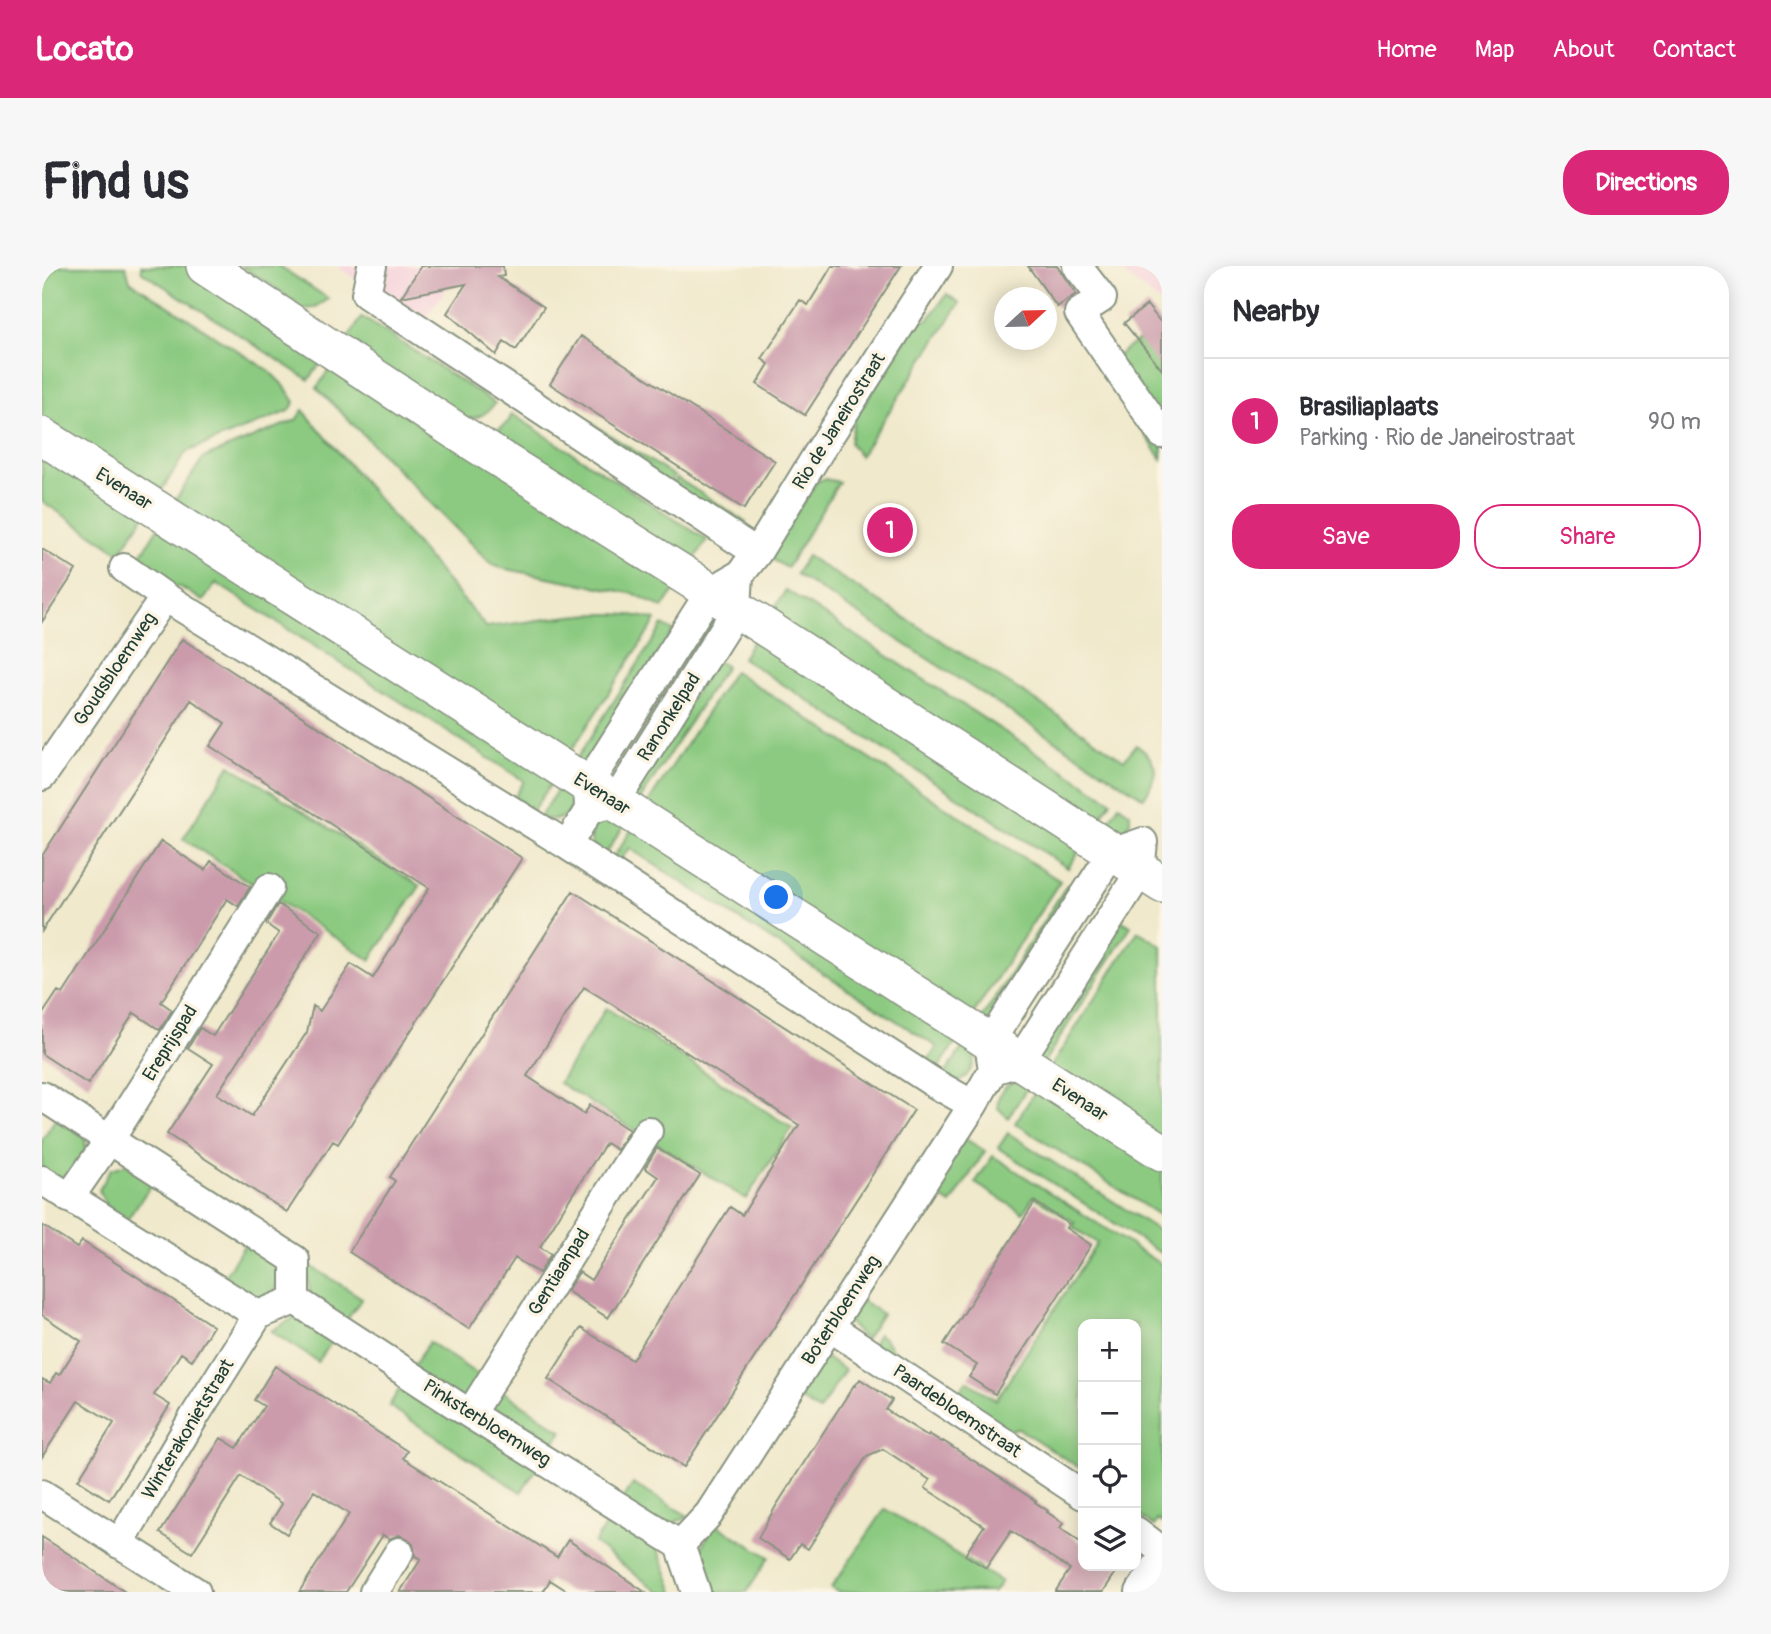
<!DOCTYPE html>
<meta charset="utf-8">
<style>
:root{--surface:#fff;--page:#f7f7f7;--text:#2b2b33;--muted:#7c7c81;--line:#e1e1e2;--accent:#db2777}
body{margin:0;font-family:Pangolin,sans-serif;background:var(--page);color:var(--text)}
.controls{position:absolute;right:21px;bottom:21px;display:grid;overflow:hidden;border-radius:14px;box-shadow:0 4px 18px #0003}
.controls button{width:63px;height:63px;display:grid;place-items:center;padding:0;border:0;border-bottom:2px solid var(--line);background:var(--surface);color:var(--text);font:35px sans-serif}
.compass{position:absolute;left:952px;top:21px;width:63px;height:63px;border-radius:50%;background:var(--surface);box-shadow:0 4px 18px #0003;rotate:68deg}
.you{position:absolute;left:735px;top:632px;width:24px;height:24px;margin:-18px;border:5px solid #fff;border-radius:50%;background:#1a73e8;box-shadow:0 0 0 10px #1a73e833}
.badge{display:grid;place-items:center;width:46px;height:46px;border-radius:50%;background:var(--accent);color:#fff;font-size:23px;font-weight:700}
.pin{position:absolute;translate:-50% -50%;border:4px solid #fff;box-shadow:0 2px 7px #0006}
.list{margin:0;padding:0;list-style:none}
h2{display:flex;justify-content:space-between;align-items:center;height:91px;margin:0;padding:0 28px;font-size:30px}
h2 small{font-size:23px;font-weight:400;color:var(--muted)}
.list li{display:grid;grid-template-columns:46px 1fr auto;gap:21px;align-items:center;box-sizing:border-box;height:126px;padding:0 28px;border-top:2px solid var(--line)}
.list b{display:block;font-size:26px;white-space:nowrap}
.list p{margin:0;font-size:23px;white-space:nowrap;color:var(--muted)}
.list em{font-size:23px;font-style:normal;color:var(--muted)}
.actions{display:flex;gap:14px;padding:21px 28px}
.actions a{flex:1;padding:16px 0;border:2px solid var(--accent);border-radius:28px;text-align:center;font-size:24px;color:var(--accent)}
.actions .main{background:var(--accent);color:#fff}
.icon{flex:none;width:38px;height:38px;fill:none;stroke:currentColor;stroke-width:2;stroke-linecap:round;stroke-linejoin:round}
.map{position:relative;flex:none;width:1120px;height:1326px;overflow:hidden;border-radius:28px}
header{display:flex;align-items:center;gap:42px;box-sizing:border-box;height:98px;padding:0 35px;background:var(--accent);color:#fff}
header strong{font-size:33px}
nav{display:flex;gap:38px;margin-inline-start:auto;font-size:24px}
.intro{display:flex;align-items:center;justify-content:space-between;box-sizing:border-box;height:168px;padding:0 42px}
h1{margin:0;font-size:49px}
.button{padding:18px 32px;border-radius:28px;background:var(--accent);color:#fff;font-size:24px;font-weight:700}
main{display:flex;gap:42px;padding:0 42px}
aside{flex:1;background:var(--surface);border-radius:28px;box-shadow:0 4px 18px #0003}
.map>svg:first-child{display:block}
.built{fill:#f5cfdb}
.green{fill:#8cca81;stroke:#56845a;stroke-width:2}
.building{fill:#cb9bac}
.lines{fill:none;stroke-linecap:round;stroke-linejoin:round}
.minor-casing{stroke:#889380;stroke-width:32}
.major-casing{stroke:#889380;stroke-width:40}
.minor{stroke:#fff;stroke-width:28}
.major{stroke:#fff;stroke-width:37}
.labels{text-anchor:middle;dominant-baseline:central;stroke-width:7;stroke-linejoin:round;paint-order:stroke}
.street-label{font-size:19px;fill:#1f3d34;stroke:#fcf5e5}
</style>
<header>
<strong>Locato</strong>
<nav><a>Home</a><a>Map</a><a>About</a><a>Contact</a></nav>
</header>
<div class="intro"><h1>Find us</h1><a class="button">Directions</a></div>
<main>
<div class="map">
<svg width="1120" height="1326" viewBox="0 0 1120 1326">
<rect width="100%" height="100%" fill="#fcf5e5"/>
<filter id="ink" filterUnits="userSpaceOnUse"><feTurbulence type="fractalNoise" baseFrequency=".0143" numOctaves="2"/><feDisplacementMap in="SourceGraphic" scale="14" xChannelSelector="R" yChannelSelector="G"/><feConvolveMatrix kernelMatrix="1 2 1 2 8 2 1 2 1" color-interpolation-filters="sRGB"/></filter>
<filter id="wash" filterUnits="userSpaceOnUse"><feTurbulence type="fractalNoise" baseFrequency=".00686" numOctaves="4" result="noise"/><feDisplacementMap in="SourceGraphic" scale="28" xChannelSelector="R" yChannelSelector="G"/><feGaussianBlur stdDeviation="1.57" result="paint"/><feColorMatrix in="noise" values="0 0 0 0 0 0 0 0 0 0 0 0 0 0 0 0 0 1.4 0 .05"/><feComposite in="paint" operator="in"/></filter>
<g filter="url(#wash)">
<rect width="100%" height="100%" fill="#f0e9cc"/>
<path class="built" d="M294 0H422L380 56Z
M1074 0H1120V38L1073 0Z"/>
<path class="green" d="M15 0H84L88 15 227 105 243 121 253 136 247 145 144 186 114 233 0 156V23Z
M99 0H146L284 89 267 114 100 6Z
M199 0H237L287 33 272 42 260 43 238 25Z
M905 28 918 37 818 190 808 177 812 154 875 55 886 54Z
M320 51 453 137C444 149 435 153 421 153L300 82Z
M1120 56V193L1058 103Z
M294 92 638 316 621 342 593 328 459 302 447 296 275 122Z
M261 144 444 361C495 356 565 339 614 354L522 496 129 241 161 192 254 154Z
M470 148 665 274 650 297 449 169 466 156Z
M544 154 632 210 623 223 537 162Z
M0 179 105 245 78 287 0 235Z
M635 212 704 256 696 269 627 225Z
M783 213 797 216 745 302 726 291 775 215Z
M121 254 516 507 490 546 471 534 482 515 174 317 161 335 138 321H133L94 297Z
M765 290 993 434 1082 494 1094 479C1118 495 1117 508 1102 532L754 308Z
M744 324 1069 535 1052 562 724 355Z
M621 359 631 365 546 499 530 500Z
M717 365 1043 576 1026 602 700 392Z
M674 394 684 400 594 540 588 528Z
M692 405 1018 615 926 756 601 545Z
M188 499 378 620 328 694 141 573Z
M522 513 533 530C531 551 517 557 498 551Z
M1077 539 1088 547V557C1080 568 1073 571 1060 565Z
M560 551 586 553 561 592 549 577 550 563Z
M593 558 920 767 894 806 883 799 895 781 587 582 574 601 568 597Z
M1025 619 1036 626 949 760H935Z
M1078 654 1089 660 999 801 992 791Z
M1096 665 1120 680V879L1006 805Z
M564 742 750 862 704 933 517 817Z
M924 776 933 785C934 799 928 808 917 816L901 811Z
M978 814 987 819 966 852 956 842C954 828 964 817 978 814Z
M998 818 1120 897V951L973 857Z
M14 852 43 871 44 889 32 911 18 915 0 904V874Z
M966 867 1120 967V988L956 882Z
M922 872 943 885 909 938 888 924Z
M951 890 1120 999V1257L1115 1254 1112 1260 1094 1248V1058H1041V1204L977 1163 964 1165 830 1079 836 1068 843 1073 854 1089 916 1128 925 1115 954 1134 1055 977 1030 961 1033 957 992 930 981 947 933 917Z
M85 898 112 915 84 955 64 940 57 924 69 903Z
M205 975 234 996 239 1013 228 1031 213 1037 178 1017Z
M264 997 320 1032 276 1096 229 1065 259 1048 269 1035Z
M818 1033 840 1048 823 1074 808 1058V1050Z
M387 1076 520 1165 479 1226 347 1140Z
M781 1090 803 1104 777 1145 755 1131Z
M591 1218 648 1251 630 1257 615 1281 632 1326H617L552 1277Z
M843 1243 959 1316 952 1326H796L789 1322Z
M673 1258 727 1291 705 1326H666L658 1284Z"/>
<g id="blocks">
<path class="building" d="M379 0H461L462 10 456 11 502 41 474 84 462 76 454 89 405 47 424 18 359 31Z
M790 0H859L763 149 715 118 727 98 720 93 758 34 766 39Z
M986 0H1015L1034 28 1015 41Z
M1105 39 1120 58V104L1082 57Z
M539 70 733 195 702 243 508 118Z
M0 283 34 304 0 356Z
M140 373 480 592 296 878 291 875 245 946 125 868 171 798 146 782 158 762 171 770 237 667 224 658 236 638 279 666 175 828 210 850 265 766 271 740 278 745 309 698 331 712 387 622 168 480 183 457 149 434 0 665V590Z
M119 575 163 604 169 595 208 621 196 640 185 633 119 736 130 744 118 764 92 747 46 818 0 788V749L16 725 21 728Z
M531 625 872 844 642 1201 506 1113 539 1062 590 1094 688 941 700 949 757 859 568 737 542 721 485 810 542 848 548 839 587 864 575 884 564 877 530 929 498 981 509 988 497 1007 473 992 427 1063 307 986 353 915 348 911Z
M615 882 658 909 566 1052 525 1025 537 1006 549 1014 616 911 603 902Z
M993 936 1027 958 1024 962 1049 979 953 1128 927 1111 935 1099 902 1078Z
M0 959 35 982 40 975 171 1060 150 1094 139 1087 112 1129 128 1139 67 1234 36 1214 72 1157 36 1135 0 1191V1113L8 1117 14 1107 17 1109 39 1075 0 1049Z
M233 1100 365 1185 361 1192 515 1291 526 1274 603 1326H527L508 1314 501 1326H358L379 1293 373 1290 371 1278 365 1272 357 1269 347 1273 341 1269 304 1326H257L307 1248 272 1225 245 1268 228 1257 240 1238 199 1210 150 1287 118 1267 179 1172 195 1182 222 1140 212 1134Z
M818 1113 850 1134 844 1144 886 1170 887 1168 900 1176 901 1175 994 1235 993 1236 1006 1245 1005 1246 1021 1257 1018 1262 1041 1278V1300H1078L1061 1326H1013L1028 1303 969 1265 944 1302 923 1289 942 1260 883 1222 888 1214 841 1183 825 1190 766 1283 758 1278 748 1293 716 1272 734 1240 812 1119 813 1120Z
M0 1271 30 1290 83 1326H0Z"/>
</g>
</g>
<g filter="url(#ink)">
<use href="#blocks" fill-opacity="0" stroke="#889380" stroke-width="2"/>
<g class="lines">
<g class="minor-casing">
<path id="minor" d="M330 0 324 28 715 287
M1035 0 1060 32 1037 47 1120 168
M82 302 123 331 525 579 892 817 931 839
M703 302 715 287 775 189 896 0
M0 510 123 331
M1101 576 1098 606 977 796 951 804 947 777 1070 587Z
M525 579 547 544 546 518 668 326 697 309 695 343 573 536 547 544
M0 830 253 994V1034L216 1049
M0 914 216 1049
M27 932 68 873 227 622
M253 1034 428 1148 638 1279
M788 1061 1041 1229
M428 1148 606 865
M0 1228 154 1326
M1094 1265 1120 1285
M77 1278 152 1151 216 1049
M638 1279 667 1248 931 839 951 804
M638 1279 654 1326
M332 1326 357 1286
M1098 1326 1120 1292"/>
</g>
<g class="major-casing">
<path id="major" d="M163 0 414 165 647 312 1120 618
M0 170 1120 886"/>
</g>
<use href="#minor" class="minor"/>
<use href="#major" class="major"/>
</g>
</g>
<g class="labels">
<g class="street-label">
<text transform="translate(797 155) rotate(-58)">Rio de Janeirostraat</text>
<text transform="translate(82 223) rotate(32)">Evenaar</text>
<text transform="translate(73 403) rotate(-56)">Goudsbloemweg</text>
<text transform="translate(627 451) rotate(-58)">Ranonkelpad</text>
<text transform="translate(560 528) rotate(32)">Evenaar</text>
<text transform="translate(128 777) rotate(-58)">Ereprijspad</text>
<text transform="translate(1038 834) rotate(33)">Evenaar</text>
<text transform="translate(517 1006) rotate(-58)">Gentiaanpad</text>
<text transform="translate(799 1044) rotate(-57)">Boterbloemweg</text>
<text transform="translate(915 1145) rotate(34)">Paardebloemstraat</text>
<text transform="translate(445 1157) rotate(32)">Pinksterbloemweg</text>
<text transform="translate(146 1163) rotate(-59)">Winterakonietstraat</text>
</g>
</g>
</svg>
<div class="controls">
<button>+</button>
<button>−</button>
<button><svg class="icon" aria-label="locate" viewBox="0 0 24 24"><circle cx="12" cy="12" r="6"/><path d="M12 2v4M12 18v4M2 12h4M18 12h4"/></svg></button>
<button><svg class="icon" aria-label="layers" viewBox="0 0 24 24"><path d="M12 4l9 5-9 5-9-5zM3 14l9 5 9-5"/></svg></button>
</div>
<svg class="compass" viewBox="-18 -18 36 36"><path d="M0-13l5 13h-10z" fill="#e53935"/><path d="M0 13l5-13h-10z" fill="#7c7c81"/></svg>
<div class="you"></div>
<div class="pin badge" style="left:848px;top:264px">1</div>
</div>
<aside>
<h2>Nearby<small></small></h2>
<ul class="list">
<li><span class="badge">1</span><div><b>Brasiliaplaats</b><p>Parking · Rio de Janeirostraat</p></div><em>90 m</em></li>
</ul>
<div class="actions"><a class="main">Save</a><a>Share</a></div>
</aside>
</main>
